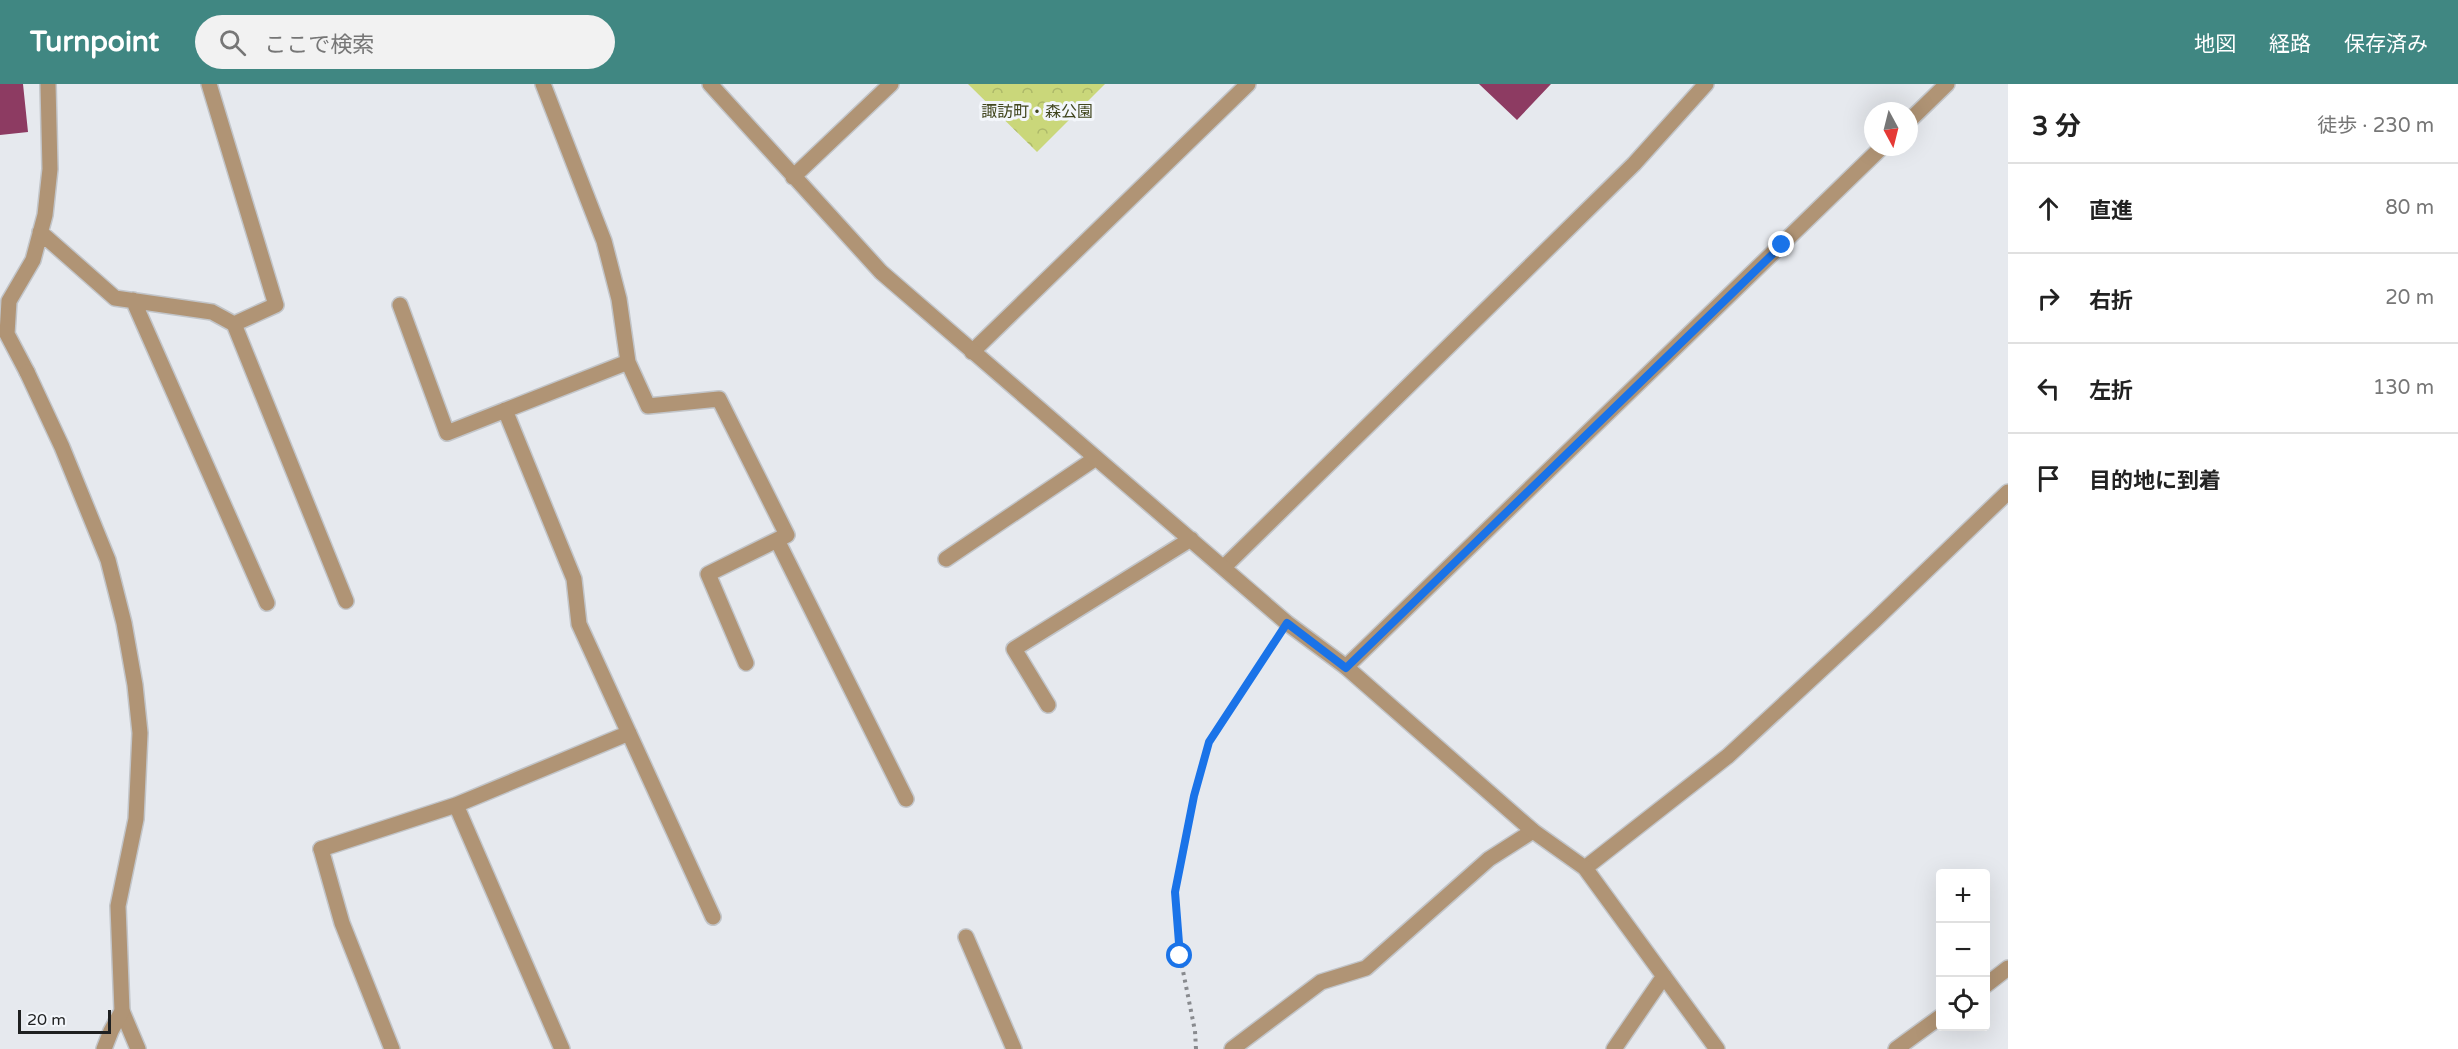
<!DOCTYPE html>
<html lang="ja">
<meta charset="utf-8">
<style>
:root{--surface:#fff;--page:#f2f2f2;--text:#222;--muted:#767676;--line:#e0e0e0;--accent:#408782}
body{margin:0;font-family:"Varela Round","Noto Sans JP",sans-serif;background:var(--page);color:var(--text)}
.controls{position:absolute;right:18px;bottom:18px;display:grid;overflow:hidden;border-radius:6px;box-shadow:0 6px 24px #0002}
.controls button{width:54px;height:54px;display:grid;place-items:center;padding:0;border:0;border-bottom:2px solid var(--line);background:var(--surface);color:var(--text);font:30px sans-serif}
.compass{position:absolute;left:1864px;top:18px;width:54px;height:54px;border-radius:50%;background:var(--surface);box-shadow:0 6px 24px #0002;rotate:173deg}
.scale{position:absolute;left:18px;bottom:15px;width:93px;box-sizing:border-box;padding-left:6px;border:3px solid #1f2021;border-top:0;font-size:16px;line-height:21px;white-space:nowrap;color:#1f2021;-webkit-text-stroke:4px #f3f6fb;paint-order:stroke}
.stop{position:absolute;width:18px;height:18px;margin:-14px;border:4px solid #1a73e8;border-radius:50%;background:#fff}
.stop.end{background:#1a73e8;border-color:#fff;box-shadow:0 2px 6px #0008}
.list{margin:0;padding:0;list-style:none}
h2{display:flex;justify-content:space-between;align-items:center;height:78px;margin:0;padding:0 24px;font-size:26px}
h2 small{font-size:20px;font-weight:400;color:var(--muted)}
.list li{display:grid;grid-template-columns:39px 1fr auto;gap:18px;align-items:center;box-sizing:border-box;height:90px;padding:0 24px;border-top:2px solid var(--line)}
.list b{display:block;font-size:22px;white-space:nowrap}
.list em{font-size:20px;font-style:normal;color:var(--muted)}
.icon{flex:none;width:33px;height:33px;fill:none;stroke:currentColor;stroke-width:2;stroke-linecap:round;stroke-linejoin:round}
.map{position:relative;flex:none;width:2008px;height:965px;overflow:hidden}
header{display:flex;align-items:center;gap:36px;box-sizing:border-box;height:84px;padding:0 30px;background:var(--accent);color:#fff}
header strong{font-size:28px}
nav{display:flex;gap:33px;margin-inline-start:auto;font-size:21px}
.search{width:420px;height:54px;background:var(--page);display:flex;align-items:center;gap:15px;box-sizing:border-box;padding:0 21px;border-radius:33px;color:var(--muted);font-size:22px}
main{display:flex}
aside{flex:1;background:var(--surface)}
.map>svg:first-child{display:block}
.park{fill:url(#park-crowns)}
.building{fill:#8d3b62}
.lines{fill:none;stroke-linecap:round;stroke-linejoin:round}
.lane-casing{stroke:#c2c5c9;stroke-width:18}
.street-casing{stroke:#c2c5c9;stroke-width:18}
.path{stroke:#888a8e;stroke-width:4;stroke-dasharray:3 4.5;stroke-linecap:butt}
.lane{stroke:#b09475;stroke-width:15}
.street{stroke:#b09475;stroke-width:15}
.route{stroke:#1a73e8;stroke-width:8}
.labels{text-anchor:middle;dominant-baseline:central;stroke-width:6;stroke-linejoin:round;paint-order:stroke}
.park-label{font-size:16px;fill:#41461f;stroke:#f3f6fb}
</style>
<header>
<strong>Turnpoint</strong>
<div class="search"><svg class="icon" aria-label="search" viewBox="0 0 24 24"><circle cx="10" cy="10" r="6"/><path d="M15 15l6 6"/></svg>ここで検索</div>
<nav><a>地図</a><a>経路</a><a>保存済み</a></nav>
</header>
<main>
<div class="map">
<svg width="2008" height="965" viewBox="0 0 2008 965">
<defs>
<pattern id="park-crowns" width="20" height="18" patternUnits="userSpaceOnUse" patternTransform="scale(1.5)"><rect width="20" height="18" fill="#cad77a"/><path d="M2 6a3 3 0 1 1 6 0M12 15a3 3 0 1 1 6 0" fill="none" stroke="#adb869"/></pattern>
</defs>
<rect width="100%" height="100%" fill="#e6e9ee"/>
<path class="park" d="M968 0H1105L1037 68Z"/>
<path class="building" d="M0 0H23L28 48 0 51Z
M1479 0H1551L1517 36Z"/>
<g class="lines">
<g class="lane-casing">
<path id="lane" d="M209 0 276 221 234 240
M543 0 604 157 619 215 628 278 648 322 719 315 787 451 708 490 746 579
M1909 37 1947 0
M40 148 115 214 212 228 234 240 346 517
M133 216 267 519
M400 221 447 349 628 278
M972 268 1248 0
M27 288 7 250 9 217 33 176 45 131 50 85 48 0
M505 326 574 495 579 540 713 833
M777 456 906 715
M946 475 1096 374
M1224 483 1634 80 1706 0
M1346 583 1882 63
M456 721 562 965
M321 765 456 721 629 649
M1585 784 1728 672 1875 536 2008 408
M966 853 1014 965
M122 927 138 965
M1232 965 1321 898 1366 884 1489 775 1533 747"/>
</g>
<g class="street-casing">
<path id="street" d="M710 0 881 188 1287 539 1346 583 1533 747 1585 784 1717 965
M793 93 891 0
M27 288 62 363 108 476 124 539 135 601 140 649 136 735 118 822 122 927 111 947 104 965
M1048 621 1014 565 1191 455
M321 765 342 839 392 965
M1986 901 2008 884
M1614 965 1664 892
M1896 965 1940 933"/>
</g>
<path class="path" d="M1196 965 1195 947 1180 872 1175 808 1193 712 1209 658 1274 559"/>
<use href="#lane" class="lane"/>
<use href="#street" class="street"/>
</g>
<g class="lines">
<path class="route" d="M1180 872 1175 808 1194 712 1209 658 1287 539 1346 584 1782 161"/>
</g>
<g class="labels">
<g class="park-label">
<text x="1037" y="28">諏訪町・森公園</text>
</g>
</g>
</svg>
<div class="controls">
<button>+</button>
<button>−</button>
<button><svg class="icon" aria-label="locate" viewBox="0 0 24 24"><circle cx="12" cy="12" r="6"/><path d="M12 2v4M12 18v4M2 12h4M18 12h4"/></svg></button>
</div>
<svg class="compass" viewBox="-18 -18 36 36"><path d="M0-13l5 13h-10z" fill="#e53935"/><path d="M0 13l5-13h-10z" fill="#767676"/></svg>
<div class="scale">20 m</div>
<div class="stop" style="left:1180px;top:872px"></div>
<div class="stop end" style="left:1782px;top:161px"></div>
</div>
<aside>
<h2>3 分<small>徒歩 · 230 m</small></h2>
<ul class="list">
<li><svg class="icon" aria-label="ahead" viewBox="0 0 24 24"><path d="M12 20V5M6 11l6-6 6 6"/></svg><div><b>直進</b></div><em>80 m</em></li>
<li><svg class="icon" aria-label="right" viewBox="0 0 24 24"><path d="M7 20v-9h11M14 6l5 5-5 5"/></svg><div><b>右折</b></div><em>20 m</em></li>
<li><svg class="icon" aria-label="left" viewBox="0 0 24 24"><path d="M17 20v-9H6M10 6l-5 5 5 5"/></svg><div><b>左折</b></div><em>130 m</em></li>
<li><svg class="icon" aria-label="arrive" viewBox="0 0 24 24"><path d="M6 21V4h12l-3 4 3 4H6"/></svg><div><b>目的地に到着</b></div></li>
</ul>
</aside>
</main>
